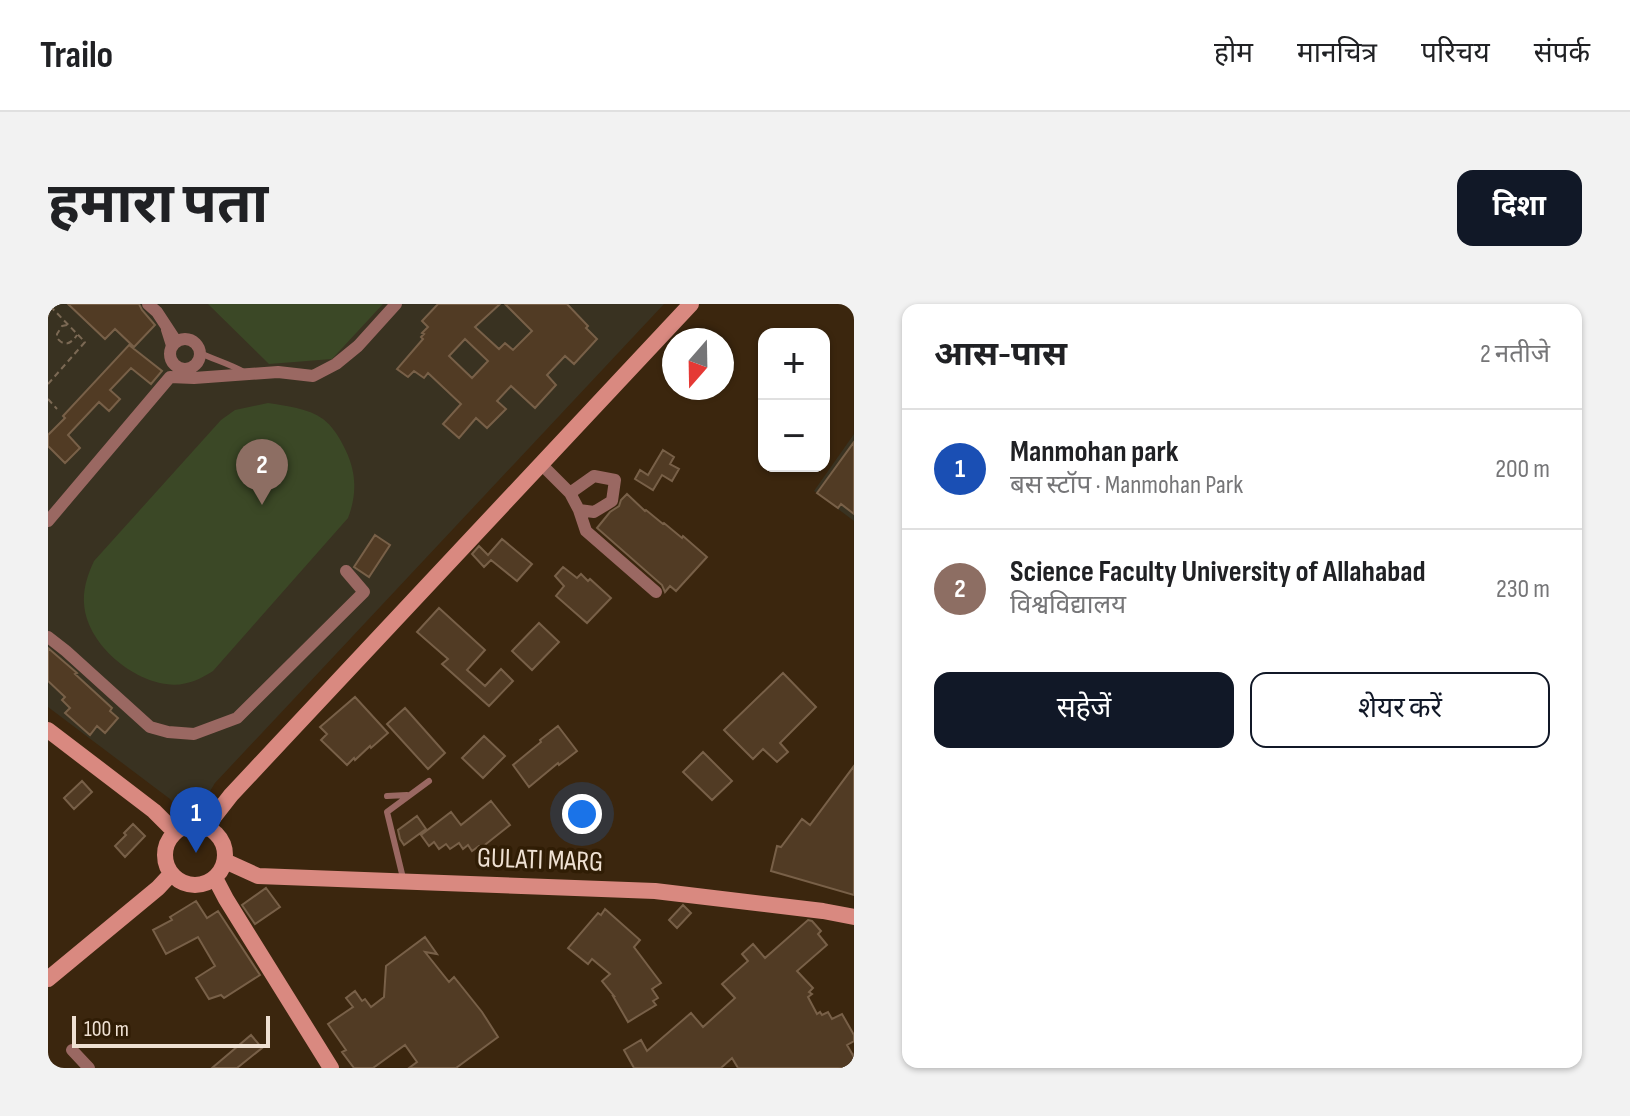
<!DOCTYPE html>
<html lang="hi">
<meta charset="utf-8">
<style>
:root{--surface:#fff;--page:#f2f2f2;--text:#202124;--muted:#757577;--line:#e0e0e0;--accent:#111827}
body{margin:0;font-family:"Sofia Sans Condensed","Noto Sans Devanagari",sans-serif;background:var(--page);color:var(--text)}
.controls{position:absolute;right:24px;top:24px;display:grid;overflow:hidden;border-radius:16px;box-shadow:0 2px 6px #0004}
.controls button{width:72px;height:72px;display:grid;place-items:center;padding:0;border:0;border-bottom:2px solid var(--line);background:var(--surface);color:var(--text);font:40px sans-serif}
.compass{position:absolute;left:614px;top:24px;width:72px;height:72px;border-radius:50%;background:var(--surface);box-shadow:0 2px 6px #0004;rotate:200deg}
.scale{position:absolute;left:24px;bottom:20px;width:198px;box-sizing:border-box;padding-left:8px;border:4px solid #efe1d3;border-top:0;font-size:22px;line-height:28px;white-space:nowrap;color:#efe1d3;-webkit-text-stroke:6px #301d05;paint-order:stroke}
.you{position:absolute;left:534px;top:510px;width:28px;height:28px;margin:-20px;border:6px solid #fff;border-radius:50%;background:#1a73e8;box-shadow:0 0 0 12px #1a73e833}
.badge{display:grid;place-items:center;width:52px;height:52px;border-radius:50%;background:var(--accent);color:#fff;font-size:26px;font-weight:700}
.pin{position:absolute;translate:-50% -66px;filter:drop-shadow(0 2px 4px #0008)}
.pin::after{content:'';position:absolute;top:42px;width:28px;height:24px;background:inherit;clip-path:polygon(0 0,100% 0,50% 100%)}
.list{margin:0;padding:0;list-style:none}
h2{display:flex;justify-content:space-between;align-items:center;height:104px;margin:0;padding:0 32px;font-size:34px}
h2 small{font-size:26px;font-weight:400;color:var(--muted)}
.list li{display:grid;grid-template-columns:52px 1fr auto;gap:24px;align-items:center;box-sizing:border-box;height:120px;padding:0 32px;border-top:2px solid var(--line)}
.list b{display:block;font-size:30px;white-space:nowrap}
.list p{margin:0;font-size:26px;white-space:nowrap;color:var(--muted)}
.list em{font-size:26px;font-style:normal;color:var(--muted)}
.actions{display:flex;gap:16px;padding:24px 32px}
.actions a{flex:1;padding:18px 0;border:2px solid var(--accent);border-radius:16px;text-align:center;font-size:28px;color:var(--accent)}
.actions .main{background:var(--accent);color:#fff}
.map{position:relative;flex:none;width:806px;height:764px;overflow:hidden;border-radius:16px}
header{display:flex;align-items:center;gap:48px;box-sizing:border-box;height:112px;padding:0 40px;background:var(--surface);border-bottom:2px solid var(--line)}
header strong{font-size:38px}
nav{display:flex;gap:44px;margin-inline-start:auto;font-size:28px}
.intro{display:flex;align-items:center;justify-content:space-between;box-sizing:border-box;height:192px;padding:0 48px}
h1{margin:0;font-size:56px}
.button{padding:20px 36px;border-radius:16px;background:var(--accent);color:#fff;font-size:28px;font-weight:700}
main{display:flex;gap:48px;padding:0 48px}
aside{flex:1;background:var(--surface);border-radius:16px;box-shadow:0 2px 6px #0004}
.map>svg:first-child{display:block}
.education{fill:#393221}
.green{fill:#3b4826}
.building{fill:#513b24;stroke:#786048;stroke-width:2;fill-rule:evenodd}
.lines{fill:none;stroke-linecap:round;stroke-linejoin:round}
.path{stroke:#7b6954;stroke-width:2;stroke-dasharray:6 4;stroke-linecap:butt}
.lane{stroke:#9a6862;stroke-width:6}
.street{stroke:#9a6862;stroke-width:12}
.secondary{stroke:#d98980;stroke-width:16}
.labels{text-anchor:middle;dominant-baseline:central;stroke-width:7;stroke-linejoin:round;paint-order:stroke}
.street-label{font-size:28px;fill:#efe1d3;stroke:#301d05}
</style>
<header>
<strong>Trailo</strong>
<nav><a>होम</a><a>मानचित्र</a><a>परिचय</a><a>संपर्क</a></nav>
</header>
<div class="intro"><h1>हमारा पता</h1><a class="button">दिशा</a></div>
<main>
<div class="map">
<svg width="806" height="764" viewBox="0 0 806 764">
<rect width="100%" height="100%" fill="#3b260e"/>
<path class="education" d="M0 0H616L167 479 150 507 132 508 122 495 0 403Z
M806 130V217L766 187Z"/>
<path class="green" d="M160 0H335L284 55 221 60Z
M220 99C238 102 260 104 275 115 284 122 290 131 295 141 308 165 310 188 300 214L165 367C151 376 136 383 118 380 81 375 38 338 36 299 35 284 40 270 46 257L173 116 187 106Z"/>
<path class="building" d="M20 0H91L94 6 107 21 86 43 67 25 57 35Z
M390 0H452L427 23 451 45 457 39 465 46 484 27 457 0H519L540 22 538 24 549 35 526 60 517 52 499 71 508 81 487 104 463 82 449 97 458 105 439 124 428 114 411 134 395 120 413 100 380 69 376 74 366 67 360 73 349 65 375 35 373 33 376 30 374 29 380 23 374 17ZM417 35 440 57 424 74 401 52Z
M81 41 114 67 103 80 83 64 62 86 72 95 61 107 51 98 20 131 32 144 17 159 0 142V131L17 114 15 112Z
M806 138V210L793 200 790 204 769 189Z
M615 146 626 153 622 160 631 165 624 177 614 171 605 186 587 175 592 166 600 171Z
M579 190 597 207 598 206 615 220 616 219 634 234 635 232 659 253 628 287 622 282 617 288 614 281 549 224 562 208 571 202 573 196Z
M327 231 342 241 321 273 306 263Z
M454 235 484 260 469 277 443 256 436 263 424 250 431 242 440 251Z
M515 263 529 274 533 270 540 277 542 275 563 294 539 319 508 292 516 282 507 272Z
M391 304 437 346 419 366 437 382 453 365 465 377 441 402 394 360 400 355 369 328Z
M491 319 511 338 484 366 464 347Z
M0 344 29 369 27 370 64 404 62 407 70 414 57 429 49 422 42 431 17 409 22 404 14 396 17 393 0 377Z
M735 369 768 403 732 439 740 448 729 458 715 445 705 455 676 426Z
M307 393 340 429 323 444 322 442 307 456 306 454 299 461 273 436 279 430 272 423Z
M357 404 397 449 380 465 339 420Z
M510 422 529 447 511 461 510 459 481 483 465 461 493 438 492 436Z
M436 432 457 452 435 474 414 454Z
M655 448 684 477 664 496 635 468Z
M806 462V591L723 567 729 542 733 543 754 515 762 521Z
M34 477 44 488 26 505 16 494Z
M443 497 462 521 433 544 431 542 424 547 420 541 415 545 411 539 402 545 398 540 391 545 386 538 381 542 373 531 403 508 413 521Z
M369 512 378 525 356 541 352 535 350 526Z
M85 520 97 532 77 553 67 542 78 531 76 529Z
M218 584 232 603 207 620 194 601Z
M148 597 159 614 170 607 212 671 176 694 173 691 161 695 148 674 167 662 150 633 118 650 105 626 124 616 122 613Z
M635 601 643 609 629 624 621 616Z
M557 605 592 636 586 643 613 679 604 685 610 694 605 697 608 701 580 718 565 692H566L554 677 562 670 544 655 540 660 520 644 550 609 553 611Z
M760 616 764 617 773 627 770 630 779 641 749 667 765 684 761 688 764 690 760 693 769 710 772 708 774 711 780 708 784 715 794 710 806 731V737L799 741 806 753V764H690L684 754 673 764H586L576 746 593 736 599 747 643 709 655 723 687 694 674 680 700 657 694 650 705 640 717 654Z
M377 633 389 650 377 648 401 678 406 673 434 708 450 733 408 764H361L369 758 357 741 325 764H306L294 748 298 746 280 720 305 703 298 694 307 687 314 697 317 695 323 703 336 693 338 662Z
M203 731 214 744 189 764H164Z"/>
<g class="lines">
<path class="path" d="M0 13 1 3
M19 21 14 22 9 30V34C16 43 23 40 29 31
M0 80 37 38 0 0
M0 95 9 105"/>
<path class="lane" d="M116 26 122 45
M152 49C167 56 182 60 196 68
M339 492 359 491
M355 574 339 508 381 477"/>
<path class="street" d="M100 0 109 8 128 37
M122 50a15 15 0 1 1 30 0a15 15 0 1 1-30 0Z
M493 160 522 189 531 206 538 227 608 288
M522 189 546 172 567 176 564 197 546 208 531 206
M0 217 122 73 146 74 230 68 265 72 288 60 310 42 348 0
M0 333 18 347 102 423 120 428 146 430 189 414 316 288 298 267
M24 746 41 764"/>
<path class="secondary" d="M0 426 106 507 127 528
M117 551a30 30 0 1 1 60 0a30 30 0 1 1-60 0Z
M158 523 183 491 643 0
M177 557 210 572 607 587 775 607 806 613
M167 574 178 595 283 764
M0 675 110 584 123 570"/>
</g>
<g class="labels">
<g class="street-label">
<text transform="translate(492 556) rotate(2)">GULATI MARG</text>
</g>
</g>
</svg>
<div class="controls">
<button>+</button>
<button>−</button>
</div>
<svg class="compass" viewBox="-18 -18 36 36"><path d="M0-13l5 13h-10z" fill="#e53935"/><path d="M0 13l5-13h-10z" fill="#757577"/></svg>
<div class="scale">100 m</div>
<div class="you"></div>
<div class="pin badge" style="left:148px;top:549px;background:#1a4fb4">1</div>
<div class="pin badge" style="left:214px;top:201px;background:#8d6e63">2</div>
</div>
<aside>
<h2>आस-पास<small>2 नतीजे</small></h2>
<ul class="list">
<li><span class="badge" style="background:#1a4fb4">1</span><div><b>Manmohan park</b><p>बस स्टॉप · Manmohan Park</p></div><em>200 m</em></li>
<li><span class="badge" style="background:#8d6e63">2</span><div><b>Science Faculty University of Allahabad</b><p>विश्वविद्यालय</p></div><em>230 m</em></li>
</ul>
<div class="actions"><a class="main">सहेजें</a><a>शेयर करें</a></div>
</aside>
</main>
